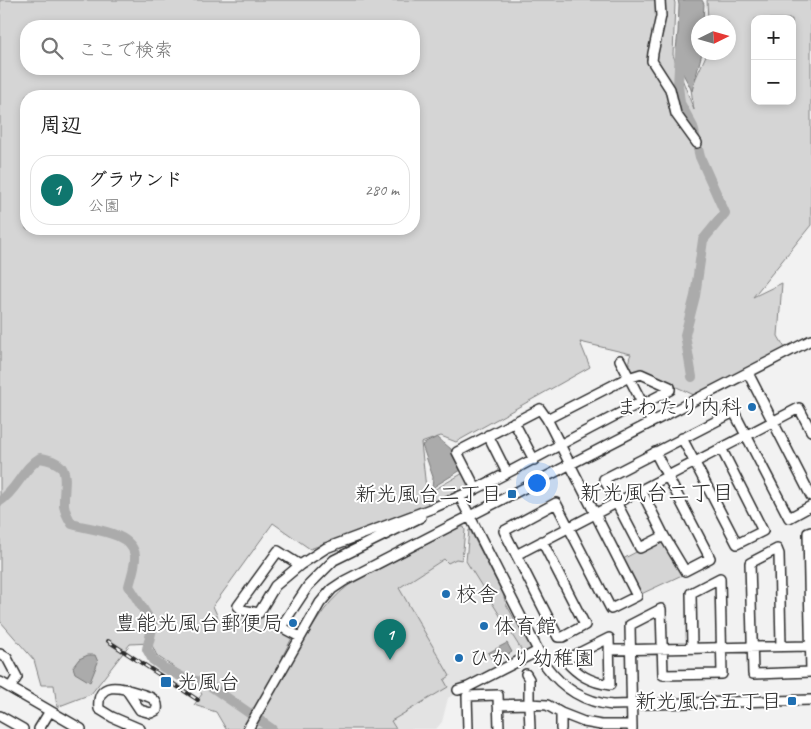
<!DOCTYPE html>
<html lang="ja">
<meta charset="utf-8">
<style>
:root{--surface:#fff;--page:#f6f6f6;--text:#222;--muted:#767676;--line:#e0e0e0;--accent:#0f766e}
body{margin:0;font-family:Caveat,"Klee One",sans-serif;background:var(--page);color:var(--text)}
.controls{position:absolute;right:15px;top:15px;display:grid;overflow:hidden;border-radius:10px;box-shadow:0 2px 8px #0003}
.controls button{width:45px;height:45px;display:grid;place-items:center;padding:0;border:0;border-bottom:1px solid var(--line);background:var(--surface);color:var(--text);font:25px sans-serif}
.compass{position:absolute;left:691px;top:15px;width:45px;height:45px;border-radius:50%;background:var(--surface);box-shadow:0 2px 8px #0003;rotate:85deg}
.you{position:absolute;left:536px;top:482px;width:18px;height:18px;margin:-12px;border:4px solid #fff;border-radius:50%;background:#1a73e8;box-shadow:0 0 0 8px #1a73e833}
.badge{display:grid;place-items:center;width:32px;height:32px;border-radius:50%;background:var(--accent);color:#fff;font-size:16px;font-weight:700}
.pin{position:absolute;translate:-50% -41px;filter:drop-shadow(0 1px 2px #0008)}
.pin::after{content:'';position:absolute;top:26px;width:18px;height:15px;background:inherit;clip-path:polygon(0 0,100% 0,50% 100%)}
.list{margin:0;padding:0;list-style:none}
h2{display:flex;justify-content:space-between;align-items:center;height:65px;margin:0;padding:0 20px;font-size:21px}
h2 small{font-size:16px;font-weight:400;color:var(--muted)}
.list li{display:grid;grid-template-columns:32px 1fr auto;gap:15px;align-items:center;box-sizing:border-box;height:70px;margin:0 10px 10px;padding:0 10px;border:1px solid var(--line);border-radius:20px}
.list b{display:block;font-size:19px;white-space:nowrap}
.list p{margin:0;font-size:16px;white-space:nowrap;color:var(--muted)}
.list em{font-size:16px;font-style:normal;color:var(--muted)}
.icon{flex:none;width:28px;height:28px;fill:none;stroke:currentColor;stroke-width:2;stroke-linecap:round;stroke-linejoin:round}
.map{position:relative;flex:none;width:811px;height:729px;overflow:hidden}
.search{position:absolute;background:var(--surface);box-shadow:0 2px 8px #0003;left:20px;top:20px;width:400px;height:55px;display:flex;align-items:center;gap:12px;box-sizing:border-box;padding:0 18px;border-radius:20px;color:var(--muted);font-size:19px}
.panel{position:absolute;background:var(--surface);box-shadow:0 2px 8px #0003;left:20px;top:90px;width:400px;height:145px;border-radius:20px}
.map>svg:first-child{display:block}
.built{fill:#e3e3e3}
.green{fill:#d5d5d5;stroke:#808080;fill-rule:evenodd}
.water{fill:#ababab;stroke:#787878}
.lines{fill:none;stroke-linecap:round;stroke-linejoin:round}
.river{stroke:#ababab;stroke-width:10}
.minor-casing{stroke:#2b2b2b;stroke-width:12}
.minor{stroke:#fff;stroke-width:9}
.rail-casing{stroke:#2b2b2b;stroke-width:4}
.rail{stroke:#fff;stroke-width:2;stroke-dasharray:5.5;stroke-linecap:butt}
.poi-dot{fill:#1f6fb2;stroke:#fff;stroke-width:2}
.labels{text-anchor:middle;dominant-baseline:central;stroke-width:4;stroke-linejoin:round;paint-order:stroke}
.poi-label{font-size:21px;fill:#2b2b2b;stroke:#fff;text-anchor:end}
.neighbourhood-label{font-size:22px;fill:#2b2b2b;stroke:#fff}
</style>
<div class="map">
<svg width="811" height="729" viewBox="0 0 811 729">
<rect width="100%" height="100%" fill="#f2f2f2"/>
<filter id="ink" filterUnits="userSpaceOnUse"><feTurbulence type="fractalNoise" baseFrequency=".02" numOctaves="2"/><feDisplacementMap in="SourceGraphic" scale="10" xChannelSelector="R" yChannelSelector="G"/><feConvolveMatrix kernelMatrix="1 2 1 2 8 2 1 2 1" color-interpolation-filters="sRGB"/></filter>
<g filter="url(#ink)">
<path class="built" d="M445 558 462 559 467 562 524 654 448 698 442 722 436 729H396L391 721 397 589Z"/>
<path class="green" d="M0 0H674L675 3 673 55 694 110 691 89 707 53 728 52V22H708L707 0H811V225L753 297 782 283 778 336 785 348 694 395 642 371 633 376C629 367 627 362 631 354L580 342 590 367 456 442 441 436 421 443 428 506 310 549 273 523 213 606 220 622 277 615 279 631 292 638 282 657 292 661C309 634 323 604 349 585L460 527H464L465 530 462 560 456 559 448 563 444 559 399 588 450 676 444 680 448 687 391 721 396 729H226L216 712 194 705 202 694 184 674 157 656 151 643 130 644 91 694 57 707 54 685H41L34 660 0 621ZM755 19H792V101H755ZM26 26H414V69H26ZM26 96H414V229H26Z
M465 472 472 486 471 489 435 505 432 503V491Z
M469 530H470L503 594 506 604 531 648 530 651 524 654 466 561Z
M661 539 665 540 682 575 639 595 621 560Z"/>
<path class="water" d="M678 0H702L704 4 703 22H698V52L702 53 692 91 680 68 676 50 678 32 679 5Z
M437 437 451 449 461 470 435 486 432 490 433 477 422 445Z
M507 643 512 652 494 663 488 653Z
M88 655H95L98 662 90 682 75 673 73 667 79 659Z"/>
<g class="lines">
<path class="river" d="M680 51 678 85 680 103 693 127 700 157 725 213 703 240 695 296 685 335 692 377
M0 501C17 490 23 468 40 458 74 463 63 480 64 505 65 512 68 518 72 524 91 530 131 531 135 555 136 565 131 577 129 586L153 625 147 649 153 660 164 668 186 679 206 683 272 729"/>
<g class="minor-casing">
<path id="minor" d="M660 0 661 16 653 53 652 61 670 89 676 114 697 143
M620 360 652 422
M748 373 811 496
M514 422 534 460
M488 435 507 473
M682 438 737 544 763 531 721 448
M655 452 710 558 685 571 664 536
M641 490 664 536 640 548 604 479 734 412 789 518 811 506
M460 497 546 666C563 689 584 702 612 705L811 700
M542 541 585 625 563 637H558L504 531 556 503 611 609 637 596 547 419 540 409 457 452 476 489C530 462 582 432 636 405L647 402 670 390V387L641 374 625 379 547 419
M516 555 799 408 811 431
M300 565 275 586 259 613 242 610 238 606 278 551 300 565 326 548 433 508 476 489
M300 637 281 627 308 586 334 560 421 517
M609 638 610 685C590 682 578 675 565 660Z
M781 646 779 554 777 549 750 563 753 674 811 672 808 533 811 532
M609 650 811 646
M0 654 7 658 17 677 10 688
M526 674 529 679V704L547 705 561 713 584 722 601 725H632
M0 682 81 729
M126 689 140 710 151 713 157 710C158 705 157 702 153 699 149 696 143 695 138 693 121 687 96 680 99 709L112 717 140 729
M458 690 468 687 538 651
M498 705 529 704 530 729
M561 713V729
M0 716 23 729
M39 729 50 711
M248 729 320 603 332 589 344 581 811 340
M468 729 467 696 498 695 499 729
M632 729 630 625 661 609 663 675 722 674 720 578 691 593 692 648"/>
</g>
<use href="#minor" class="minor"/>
<g class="rail-casing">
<path id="rail" d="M108 641 198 700"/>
</g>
<use href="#rail" class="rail"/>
</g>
</g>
<g class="poi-dot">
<circle cx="752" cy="407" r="5"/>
<rect x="507" y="489" width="10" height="10" rx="2.5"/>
<circle cx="446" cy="594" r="5"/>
<circle cx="293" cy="623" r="5"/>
<circle cx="484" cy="626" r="5"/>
<circle cx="459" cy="658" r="5"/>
<rect x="160" y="676" width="12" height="12" rx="2.5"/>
<rect x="787" y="696" width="10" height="10" rx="2.5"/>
</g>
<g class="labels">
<g class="poi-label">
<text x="742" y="407">まわたり内科</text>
<text x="502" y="494">新光風台二丁目</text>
<text x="456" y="594" text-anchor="start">校舎</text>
<text x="283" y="623">豊能光風台郵便局</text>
<text x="494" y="626" text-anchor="start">体育館</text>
<text x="469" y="658" text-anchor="start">ひかり幼稚園</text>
<text x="177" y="682" text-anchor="start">光風台</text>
<text x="782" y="701">新光風台五丁目</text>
</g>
<g class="neighbourhood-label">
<text x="657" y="493">新光風台二丁目</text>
</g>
</g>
</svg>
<div class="controls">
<button>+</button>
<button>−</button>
</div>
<svg class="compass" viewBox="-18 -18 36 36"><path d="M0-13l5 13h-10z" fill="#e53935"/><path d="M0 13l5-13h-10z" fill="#767676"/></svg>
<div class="you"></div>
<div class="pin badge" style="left:390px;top:660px">1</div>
<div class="search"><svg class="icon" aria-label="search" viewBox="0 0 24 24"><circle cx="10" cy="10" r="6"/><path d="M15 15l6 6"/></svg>ここで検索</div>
<section class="panel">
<h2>周辺<small></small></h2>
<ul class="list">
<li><span class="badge">1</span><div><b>グラウンド</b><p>公園</p></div><em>280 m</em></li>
</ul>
</section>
</div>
